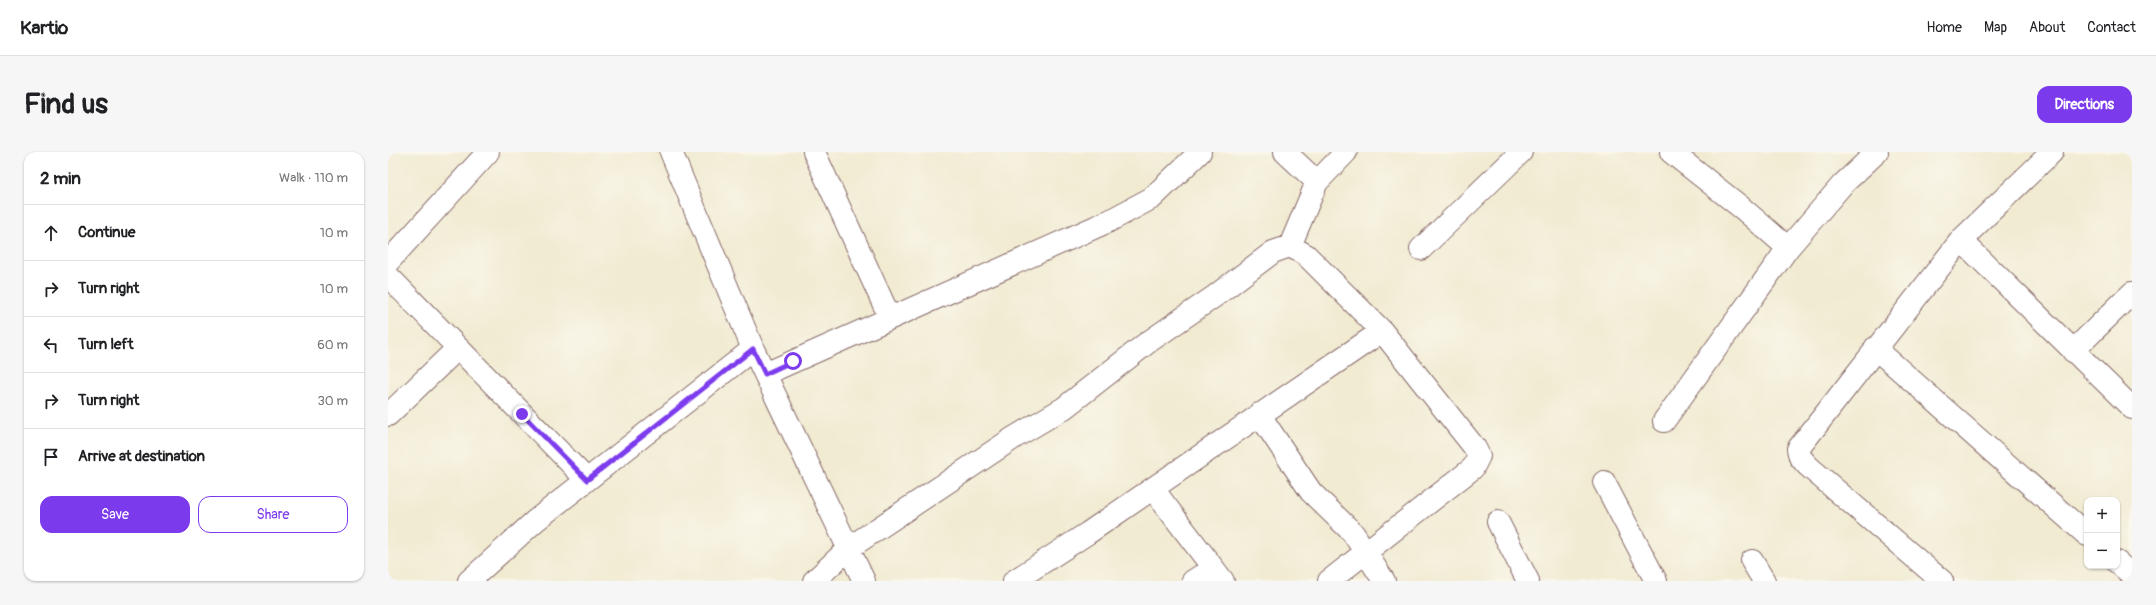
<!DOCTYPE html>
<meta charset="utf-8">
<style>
:root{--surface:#fff;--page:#f6f6f6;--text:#202124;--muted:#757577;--line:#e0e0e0;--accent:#7c3aed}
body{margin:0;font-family:Pangolin,sans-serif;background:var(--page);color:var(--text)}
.controls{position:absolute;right:12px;bottom:12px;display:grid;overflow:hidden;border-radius:8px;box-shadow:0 1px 3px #0004}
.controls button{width:36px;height:36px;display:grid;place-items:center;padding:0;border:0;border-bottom:1px solid var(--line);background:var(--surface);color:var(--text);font:20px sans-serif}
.stop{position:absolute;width:12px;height:12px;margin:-9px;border:3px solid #7c3aed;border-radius:50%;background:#fff}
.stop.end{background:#7c3aed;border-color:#fff;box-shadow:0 1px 4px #0008}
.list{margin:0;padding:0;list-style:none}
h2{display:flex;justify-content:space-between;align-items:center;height:52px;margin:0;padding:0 16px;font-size:17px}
h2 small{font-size:13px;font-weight:400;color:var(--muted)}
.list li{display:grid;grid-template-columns:26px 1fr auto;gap:12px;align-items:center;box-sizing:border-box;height:56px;padding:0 16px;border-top:1px solid var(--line)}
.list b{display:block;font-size:15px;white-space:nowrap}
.list em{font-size:13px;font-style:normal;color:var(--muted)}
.actions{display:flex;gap:8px;padding:12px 16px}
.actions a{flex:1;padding:9px 0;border:1px solid var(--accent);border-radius:12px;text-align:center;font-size:14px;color:var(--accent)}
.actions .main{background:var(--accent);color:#fff}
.icon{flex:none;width:22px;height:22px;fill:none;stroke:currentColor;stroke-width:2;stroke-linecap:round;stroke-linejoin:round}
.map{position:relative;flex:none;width:1744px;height:429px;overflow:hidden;border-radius:12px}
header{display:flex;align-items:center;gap:24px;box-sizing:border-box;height:56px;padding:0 20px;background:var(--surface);border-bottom:1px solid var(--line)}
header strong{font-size:19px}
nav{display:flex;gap:22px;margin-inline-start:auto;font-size:14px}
.intro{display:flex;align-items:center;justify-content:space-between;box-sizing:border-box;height:96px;padding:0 24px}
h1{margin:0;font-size:28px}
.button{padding:10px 18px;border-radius:12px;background:var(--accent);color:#fff;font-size:14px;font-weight:700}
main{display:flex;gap:24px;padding:0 24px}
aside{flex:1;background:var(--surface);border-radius:12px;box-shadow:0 1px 3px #0004}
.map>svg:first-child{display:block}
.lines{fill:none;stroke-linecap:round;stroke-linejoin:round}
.minor-casing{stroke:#846665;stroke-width:24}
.minor{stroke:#fff;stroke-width:22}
.route{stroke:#7c3aed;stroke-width:5}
</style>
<header>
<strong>Kartio</strong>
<nav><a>Home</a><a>Map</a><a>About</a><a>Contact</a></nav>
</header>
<div class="intro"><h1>Find us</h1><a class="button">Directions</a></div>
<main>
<aside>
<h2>2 min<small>Walk · 110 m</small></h2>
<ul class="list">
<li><svg class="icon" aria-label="ahead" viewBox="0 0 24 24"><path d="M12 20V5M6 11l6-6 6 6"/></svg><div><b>Continue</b></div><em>10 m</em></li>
<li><svg class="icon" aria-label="right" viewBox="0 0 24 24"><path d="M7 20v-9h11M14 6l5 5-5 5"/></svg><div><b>Turn right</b></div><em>10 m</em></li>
<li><svg class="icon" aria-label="left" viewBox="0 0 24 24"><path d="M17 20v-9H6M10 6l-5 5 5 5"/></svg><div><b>Turn left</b></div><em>60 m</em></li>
<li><svg class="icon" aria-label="right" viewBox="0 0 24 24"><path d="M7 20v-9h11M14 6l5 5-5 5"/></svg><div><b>Turn right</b></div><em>30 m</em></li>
<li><svg class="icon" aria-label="arrive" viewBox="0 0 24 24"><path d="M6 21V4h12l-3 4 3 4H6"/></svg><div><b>Arrive at destination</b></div></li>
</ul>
<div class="actions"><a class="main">Save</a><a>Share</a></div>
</aside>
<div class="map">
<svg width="1744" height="429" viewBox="0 0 1744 429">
<rect width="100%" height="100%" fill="#fbf7ec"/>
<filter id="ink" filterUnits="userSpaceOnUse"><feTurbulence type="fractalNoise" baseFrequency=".025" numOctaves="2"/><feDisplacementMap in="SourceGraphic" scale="8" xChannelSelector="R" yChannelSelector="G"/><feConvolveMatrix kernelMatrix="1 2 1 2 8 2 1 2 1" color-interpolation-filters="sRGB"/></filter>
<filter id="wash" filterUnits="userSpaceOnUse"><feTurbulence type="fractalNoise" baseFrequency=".012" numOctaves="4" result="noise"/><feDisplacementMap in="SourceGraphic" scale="16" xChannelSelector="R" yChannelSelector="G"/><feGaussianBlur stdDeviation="0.9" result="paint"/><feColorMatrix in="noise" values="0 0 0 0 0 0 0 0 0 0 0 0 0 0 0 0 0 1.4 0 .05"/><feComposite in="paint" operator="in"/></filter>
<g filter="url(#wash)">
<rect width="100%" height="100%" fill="#f1ebd2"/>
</g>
<g filter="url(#ink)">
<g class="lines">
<g class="minor-casing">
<path id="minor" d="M283 0 365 197 476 429
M426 0 502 166
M897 0 929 30 958 0
M1283 0 1354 56 1400 96
M1573 88 1744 256
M902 94 929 30
M1033 97 1133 0
M0 110 100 0
M0 124 199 328
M1487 196 1699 383
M1685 199 1744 141
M377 222 721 69 764 46 812 0
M871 262 923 340 965 381 996 429
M0 263 70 196
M1276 269 1400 96 1454 33 1489 0
M1216 330 1268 429
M765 337 835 429
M1110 370 1140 429
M1364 409 1376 429
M1729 410 1744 423
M81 429 147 369 365 197
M426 429 461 396 627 285 676 256 759 191 827 144 885 100 902 94 918 103 994 179 1087 296 1091 304 1085 316 941 429
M626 429 700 381 994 179
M805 429 825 416
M1554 429 1420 314 1412 305 1410 297 1573 88 1664 0"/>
</g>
<use href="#minor" class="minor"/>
</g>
</g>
<g class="lines" filter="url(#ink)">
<path class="route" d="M134 262 199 328 365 197 377 222 405 209"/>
</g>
</svg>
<div class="controls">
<button>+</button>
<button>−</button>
</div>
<div class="stop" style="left:405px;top:209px"></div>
<div class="stop end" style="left:134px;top:262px"></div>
</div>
</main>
